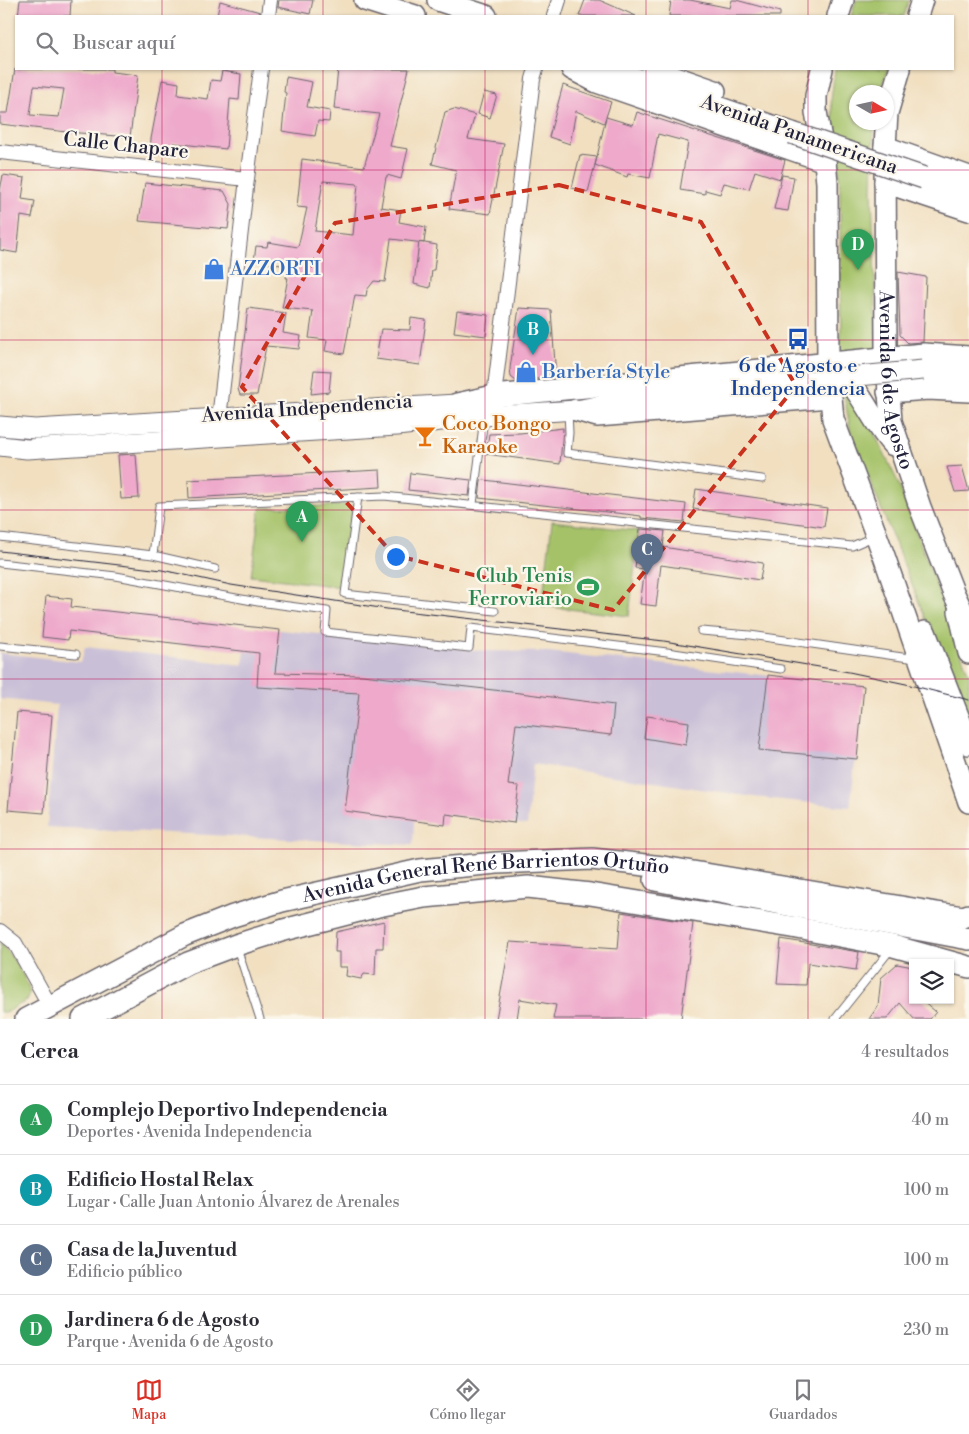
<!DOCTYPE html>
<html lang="es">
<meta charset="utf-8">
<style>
:root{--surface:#fff;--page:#f7f7f7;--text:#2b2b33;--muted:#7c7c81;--line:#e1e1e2;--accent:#d93025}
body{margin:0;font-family:"Libre Bodoni",serif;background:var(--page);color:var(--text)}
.controls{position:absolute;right:15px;bottom:15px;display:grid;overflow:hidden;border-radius:0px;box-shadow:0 1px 4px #0004}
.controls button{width:45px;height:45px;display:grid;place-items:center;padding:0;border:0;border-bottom:1px solid var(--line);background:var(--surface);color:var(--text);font:25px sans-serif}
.compass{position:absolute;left:849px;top:85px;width:45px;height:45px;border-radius:50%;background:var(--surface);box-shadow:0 1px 4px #0004;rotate:99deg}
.you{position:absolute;left:395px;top:556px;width:18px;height:18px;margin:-12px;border:4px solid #fff;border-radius:50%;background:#1a73e8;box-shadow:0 0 0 8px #1a73e833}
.badge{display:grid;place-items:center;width:32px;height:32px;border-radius:50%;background:var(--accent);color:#fff;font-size:16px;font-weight:700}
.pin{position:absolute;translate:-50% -41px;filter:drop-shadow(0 1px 2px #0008)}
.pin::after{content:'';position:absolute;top:26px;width:18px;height:15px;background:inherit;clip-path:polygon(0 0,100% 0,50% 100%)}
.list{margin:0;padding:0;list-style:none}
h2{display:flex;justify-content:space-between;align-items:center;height:65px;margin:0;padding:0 20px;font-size:21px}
h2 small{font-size:16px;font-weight:400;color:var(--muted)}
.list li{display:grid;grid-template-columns:32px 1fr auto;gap:15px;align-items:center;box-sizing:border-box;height:70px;padding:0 20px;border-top:1px solid var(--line)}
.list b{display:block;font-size:19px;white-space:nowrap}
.list p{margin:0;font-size:16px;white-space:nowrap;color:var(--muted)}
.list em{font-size:16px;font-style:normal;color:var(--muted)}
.icon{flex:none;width:28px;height:28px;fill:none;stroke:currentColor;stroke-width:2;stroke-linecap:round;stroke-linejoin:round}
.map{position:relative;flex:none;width:969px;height:1019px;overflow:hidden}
.search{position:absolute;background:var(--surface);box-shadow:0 1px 4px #0004;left:15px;right:15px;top:15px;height:55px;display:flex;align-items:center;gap:12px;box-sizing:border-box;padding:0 18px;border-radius:0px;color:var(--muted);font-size:19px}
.sheet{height:345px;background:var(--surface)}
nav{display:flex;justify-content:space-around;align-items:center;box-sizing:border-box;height:70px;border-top:1px solid var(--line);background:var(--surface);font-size:14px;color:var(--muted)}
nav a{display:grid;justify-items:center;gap:2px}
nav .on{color:var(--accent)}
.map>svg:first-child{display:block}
.industrial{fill:#c9bfd7}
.green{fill:#a5c269;stroke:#647252}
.building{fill:#eea9cb;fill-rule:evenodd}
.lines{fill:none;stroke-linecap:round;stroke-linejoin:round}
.service-casing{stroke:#6a646a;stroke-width:9}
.minor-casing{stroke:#6a646a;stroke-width:16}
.secondary-casing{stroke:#6a646a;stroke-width:21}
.primary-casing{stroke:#6a646a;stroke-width:24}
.service{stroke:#fff;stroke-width:7}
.minor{stroke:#fff;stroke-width:14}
.secondary{stroke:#fff;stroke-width:19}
.primary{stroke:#fff;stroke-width:21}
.tram{stroke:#22223b;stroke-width:1}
.secondary-bridge-casing{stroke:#6a646a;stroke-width:21;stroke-linecap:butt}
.primary-bridge-casing{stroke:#6a646a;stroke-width:24;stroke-linecap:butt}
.secondary-bridge{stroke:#fff;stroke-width:19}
.primary-bridge{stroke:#fff;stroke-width:21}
.marked{fill:none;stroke:#c8321e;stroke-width:4;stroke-dasharray:10 6;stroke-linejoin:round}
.grid{fill:none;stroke:#c2185b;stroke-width:1;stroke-opacity:0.55}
.labels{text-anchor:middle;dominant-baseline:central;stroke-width:4.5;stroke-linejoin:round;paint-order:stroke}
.street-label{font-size:20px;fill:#22223b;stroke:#fbf7ec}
.shop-label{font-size:20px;fill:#366cbe;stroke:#fbf7ec;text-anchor:start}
.transit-label{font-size:20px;fill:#164399;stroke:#fbf7ec}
.food-label{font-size:20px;fill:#c56008;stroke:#fbf7ec;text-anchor:start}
.leisure-label{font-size:20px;fill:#27864d;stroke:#fbf7ec;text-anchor:end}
</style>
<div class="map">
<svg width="969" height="1019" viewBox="0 0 969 1019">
<rect width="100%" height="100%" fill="#fbf7ec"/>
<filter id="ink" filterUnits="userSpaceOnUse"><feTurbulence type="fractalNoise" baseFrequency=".02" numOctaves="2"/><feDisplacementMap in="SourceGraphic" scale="10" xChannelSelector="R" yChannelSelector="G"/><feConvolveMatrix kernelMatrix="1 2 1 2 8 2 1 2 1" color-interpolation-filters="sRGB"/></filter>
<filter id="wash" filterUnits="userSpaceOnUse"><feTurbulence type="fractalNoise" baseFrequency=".0096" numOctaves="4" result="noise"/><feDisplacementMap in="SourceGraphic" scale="20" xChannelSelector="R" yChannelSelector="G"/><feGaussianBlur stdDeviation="1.12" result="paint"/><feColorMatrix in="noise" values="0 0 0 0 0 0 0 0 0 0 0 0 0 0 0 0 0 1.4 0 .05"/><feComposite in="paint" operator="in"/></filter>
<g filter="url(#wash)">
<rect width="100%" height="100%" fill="#f1dfc0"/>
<path class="industrial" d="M280 630 485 651 549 652 864 686 850 807 754 797 533 764 527 825 446 814 445 825 414 821 413 845 47 827 57 705 0 699V653L81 662 85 647 243 665 245 651 277 655Z"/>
<path class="green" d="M856 0H909L904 16H851Z
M835 69H888L881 92H856V122L874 123 872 190 877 351 841 353 840 188 837 148 831 101Z
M841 379 857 398 897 480 969 675V726L851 434Z
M353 505 341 587 251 576 260 508Z
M552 521 639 531 629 616 542 606Z
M0 943C8 951 36 988 28 999 26 1002 21 1004 18 1005 12 1009 8 1013 0 1012Z"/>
<g id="blocks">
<path class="building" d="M20 0H71L70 16H18Z
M279 0H313L310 14 278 7Z
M585 0H599L636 16H579Z
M671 0H690L730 8 732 0H736L780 12V16H669Z
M220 1 260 12 259 16H217Z
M15 69H112V72L138 75 130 137 67 132 0 124V113H8ZM34 86 64 89 59 117 30 115Z
M338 69H409L390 146 408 149 401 179 387 175V177H386L381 207 401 210 399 222 426 227 424 243 391 239 385 282 374 281 367 290 366 296 355 295 344 354 325 351 327 340 309 338 313 311 282 308 288 278H286L288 266 254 261 256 246 267 247 268 242 298 247 307 208 297 207 302 159 364 167 379 114 334 109ZM323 181 358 184 353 235 315 231Z
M222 71 241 74 239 100 230 99 226 149 173 143 172 155 150 153 151 139 162 80 179 83 178 95 208 99 211 80 220 81Z
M286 77 312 82 307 107 330 111 329 122 318 121 315 136 282 131 286 93 284 92Z
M563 85 611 102 604 123 576 111 570 144 549 137Z
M484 92 497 95 490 118 478 114Z
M454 109 475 115 468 139 504 144 490 214 449 209 456 170 432 164 445 112Z
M637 112 785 160 780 179 755 171 749 189 724 183 720 194 705 190V194L680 190 688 142 658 134 650 178 628 174 627 177 595 165 597 157 588 192 572 188 580 155 597 157 606 117 633 125Z
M3 175 25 178 22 199 35 201 32 218 21 216 17 253 0 250V191Z
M782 175 794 177 788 211 774 209Z
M145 183 224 191 231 204 228 229 139 221Z
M419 242 437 245 434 270H432L430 288 414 284Z
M898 272 926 277 923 342 908 343 900 335Z
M248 308 286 313 283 333 301 336 299 349 266 346 257 395H240L238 389Z
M519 308 551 310 556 377 516 381 511 377 510 368Z
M457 311 488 315 486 336 454 332Z
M411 318 426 320 420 365 376 359 381 329 410 330Z
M314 370 331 371 329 392 311 394Z
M563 428 560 464 486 454 489 434 520 433Z
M136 454 139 498 121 499 118 455Z
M962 466 969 491 955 492 947 467Z
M380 470 381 487 189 498 188 480Z
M410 473 471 480 469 496 408 490Z
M484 480 686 504 684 522 641 518V516L625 514 479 498 481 481Z
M696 489 827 508 824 527 693 509Z
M640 529 665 531 663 547 763 563 760 580 661 565 656 606 640 604 645 569 635 568Z
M46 596 72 599 71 607 280 630 275 673 362 675 520 693 614 705 611 735 516 724 508 785 519 786 514 823 446 814 445 825 345 811 359 693 257 687 259 653 69 631 68 640 42 637Z
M768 675 864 686 857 759 759 750Z
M17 712 52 715 44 813 8 810Z
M647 716 689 722 686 745 644 738Z
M621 912 693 923 681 1019H553L556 1005 520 999 517 1019H496L510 942 618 949Z
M384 921 383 948H376L375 975 364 974 361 979 346 976 347 967H339V952H335L336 932Z
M781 939 859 952 856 970 808 963 806 985 777 984Z
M897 964 913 967V1000H922L936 1012 930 1019H914L900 1003 887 1019H869L878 1006 881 978Z"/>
</g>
</g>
<g filter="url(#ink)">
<use href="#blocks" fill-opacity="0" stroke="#6a646a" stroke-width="1"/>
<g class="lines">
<g class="service-casing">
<path id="service" d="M568 411 569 433 567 453 762 479
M358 497 345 594 495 611
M473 504 484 418
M0 537 153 555 215 569
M153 555 159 506 384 496 852 546 873 537
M0 563 116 576 258 602 327 611 325 632 469 648 471 628 667 652 781 669
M701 631 750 635 916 659
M0 646 76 654
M237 948 260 1019
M835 1019 891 949"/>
</g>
<g class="minor-casing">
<path id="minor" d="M268 16 270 0
M554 16 559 0
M0 152 247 179
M494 396 533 79 536 69
M218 427 247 179 261 69
M0 931 15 943 50 1006"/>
</g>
<g class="secondary-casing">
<path id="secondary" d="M923 370 969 372
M0 426 35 429 457 404 472 405
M0 446 27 449 397 426 484 416 576 410 602 405 615 399 783 383"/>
</g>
<g class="primary-casing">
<g id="primary">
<path d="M365 0 415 16"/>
<path d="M438 0 486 16"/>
<path d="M838 16 843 0"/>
<path d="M917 16 922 0"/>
<path d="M572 69 597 82 825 161"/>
<path d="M652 69 715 91"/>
<path d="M822 69 816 96V112L825 161 827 183 828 364 833 419 884 556 969 802"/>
<path id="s1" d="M900 69 887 113 885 147 886 349 891 421 920 507 954 594 969 625"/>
<path d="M598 71 628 76 792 133"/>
<path d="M885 147 969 177"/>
<path d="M924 178 969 193"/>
<path d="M885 182 969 210"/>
<path d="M832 367C862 387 870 420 893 445"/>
<path d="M888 392 928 389 969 391"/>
<path d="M457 404 494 396 924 354 969 357"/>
<path d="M576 410 597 416 830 397"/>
<path d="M959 611 969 653"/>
<path d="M925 632 969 744"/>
<path d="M655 880 969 939"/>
<path id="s2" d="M26 1019 185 935 233 916 282 901 420 870 497 863 592 859 663 867 937 913 963 917 969 915"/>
<path d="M83 1019 188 963 236 945 284 930 378 906 424 897 528 887 590 894 792 927 893 946 969 967"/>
</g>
</g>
<use href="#service" class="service"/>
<use href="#minor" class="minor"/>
<use href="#secondary" class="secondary"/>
<use href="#primary" class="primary"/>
<path class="tram" d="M0 551 162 570 231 585 387 609 664 641 849 672 906 684 969 700"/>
<g class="secondary-bridge-casing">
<path id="secondary-bridge" d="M783 383 923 370"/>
</g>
<g class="primary-bridge-casing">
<path id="primary-bridge" d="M792 133 924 178"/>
</g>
<use href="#secondary-bridge" class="secondary-bridge"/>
<use href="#primary-bridge" class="primary-bridge"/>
</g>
</g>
<path class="marked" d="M559 185 701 222 796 386 613 610 394 555 242 387 335 223Z"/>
<path class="grid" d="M162 0V16M323 0V16M485 0V16M646 0V16M808 0V16M162 69V1019M323 69V1019M485 69V1019M646 69V1019M808 69V1019M0 170H969M0 340H969M0 510H969M0 679H969M0 849H969"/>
<defs>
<g id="shop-bare" transform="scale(1.725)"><path d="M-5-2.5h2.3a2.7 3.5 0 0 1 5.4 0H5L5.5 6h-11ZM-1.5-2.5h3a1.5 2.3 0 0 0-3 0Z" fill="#3f7fe0" stroke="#fbf7ec" stroke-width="2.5" paint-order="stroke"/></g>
<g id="bus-bare" transform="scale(1.725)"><path d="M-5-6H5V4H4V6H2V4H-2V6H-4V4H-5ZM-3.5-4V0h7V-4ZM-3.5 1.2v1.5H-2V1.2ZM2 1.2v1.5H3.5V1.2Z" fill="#1a4fb4" stroke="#fbf7ec" stroke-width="2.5" paint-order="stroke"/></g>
<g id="bar-bare" transform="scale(1.725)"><path d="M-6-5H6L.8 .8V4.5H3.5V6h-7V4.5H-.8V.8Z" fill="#e8710a" stroke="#fbf7ec" stroke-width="2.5" paint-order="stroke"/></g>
<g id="stadium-bare" transform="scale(1.725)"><path d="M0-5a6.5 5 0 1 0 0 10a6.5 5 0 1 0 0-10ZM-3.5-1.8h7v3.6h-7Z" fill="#2e9e5b" stroke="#fbf7ec" stroke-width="2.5" paint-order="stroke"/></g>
</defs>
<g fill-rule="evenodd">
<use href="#shop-bare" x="214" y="269"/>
<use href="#bus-bare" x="798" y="339"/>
<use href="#shop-bare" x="526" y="372"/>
<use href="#bar-bare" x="425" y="436"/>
<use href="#stadium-bare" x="588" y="587"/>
</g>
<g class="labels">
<g class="street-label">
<text transform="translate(799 135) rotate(19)">Avenida Panamericana</text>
<text transform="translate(126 146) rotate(6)">Calle Chapare</text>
<text stroke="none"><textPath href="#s1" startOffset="314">Avenida 6 de Agosto</textPath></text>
<text transform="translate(307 409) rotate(-4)">Avenida Independencia</text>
<text stroke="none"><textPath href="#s2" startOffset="489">Avenida General René Barrientos Ortuño</textPath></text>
</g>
<g class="shop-label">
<text x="230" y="269">AZZORTI</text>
<text x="542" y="372">Barbería Style</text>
</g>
<g class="transit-label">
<text x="798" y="366">6 de Agosto e<tspan x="798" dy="23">Independencia</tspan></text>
</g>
<g class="food-label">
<text x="442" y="424">Coco Bongo<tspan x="442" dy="23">Karaoke</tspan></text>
</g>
<g class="leisure-label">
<text x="572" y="576">Club Tenis<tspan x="572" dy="23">Ferroviario</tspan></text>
</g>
</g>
</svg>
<div class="controls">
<button><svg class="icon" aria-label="layers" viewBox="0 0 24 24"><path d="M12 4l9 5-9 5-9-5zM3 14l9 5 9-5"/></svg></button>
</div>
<svg class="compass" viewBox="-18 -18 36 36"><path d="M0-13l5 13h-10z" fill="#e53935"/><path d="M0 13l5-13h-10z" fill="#7c7c81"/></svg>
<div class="you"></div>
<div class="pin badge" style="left:302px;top:542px;background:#2e9e5b">A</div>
<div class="pin badge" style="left:533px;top:355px;background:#0f9aa8">B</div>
<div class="pin badge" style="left:647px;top:575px;background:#5c6f8a">C</div>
<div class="pin badge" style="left:858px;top:270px;background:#2e9e5b">D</div>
<div class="search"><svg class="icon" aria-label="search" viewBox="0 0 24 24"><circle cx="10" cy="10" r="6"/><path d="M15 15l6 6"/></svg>Buscar aquí</div>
</div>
<section class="sheet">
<h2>Cerca<small>4 resultados</small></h2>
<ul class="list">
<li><span class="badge" style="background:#2e9e5b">A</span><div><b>Complejo Deportivo Independencia</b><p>Deportes · Avenida Independencia</p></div><em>40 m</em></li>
<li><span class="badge" style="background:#0f9aa8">B</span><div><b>Edificio Hostal Relax</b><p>Lugar · Calle Juan Antonio Álvarez de Arenales</p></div><em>100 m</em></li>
<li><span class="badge" style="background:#5c6f8a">C</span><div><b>Casa de la Juventud</b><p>Edificio público</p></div><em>100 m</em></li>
<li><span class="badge" style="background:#2e9e5b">D</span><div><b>Jardinera 6 de Agosto</b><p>Parque · Avenida 6 de Agosto</p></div><em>230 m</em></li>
</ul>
</section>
<nav>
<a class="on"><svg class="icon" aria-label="map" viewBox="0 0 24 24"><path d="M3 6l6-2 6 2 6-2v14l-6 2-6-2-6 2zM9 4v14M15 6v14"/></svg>Mapa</a>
<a><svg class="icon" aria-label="directions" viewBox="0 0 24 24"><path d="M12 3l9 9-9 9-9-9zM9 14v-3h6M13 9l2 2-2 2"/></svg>Cómo llegar</a>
<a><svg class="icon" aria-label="saved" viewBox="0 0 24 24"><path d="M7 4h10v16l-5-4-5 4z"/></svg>Guardados</a>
</nav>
